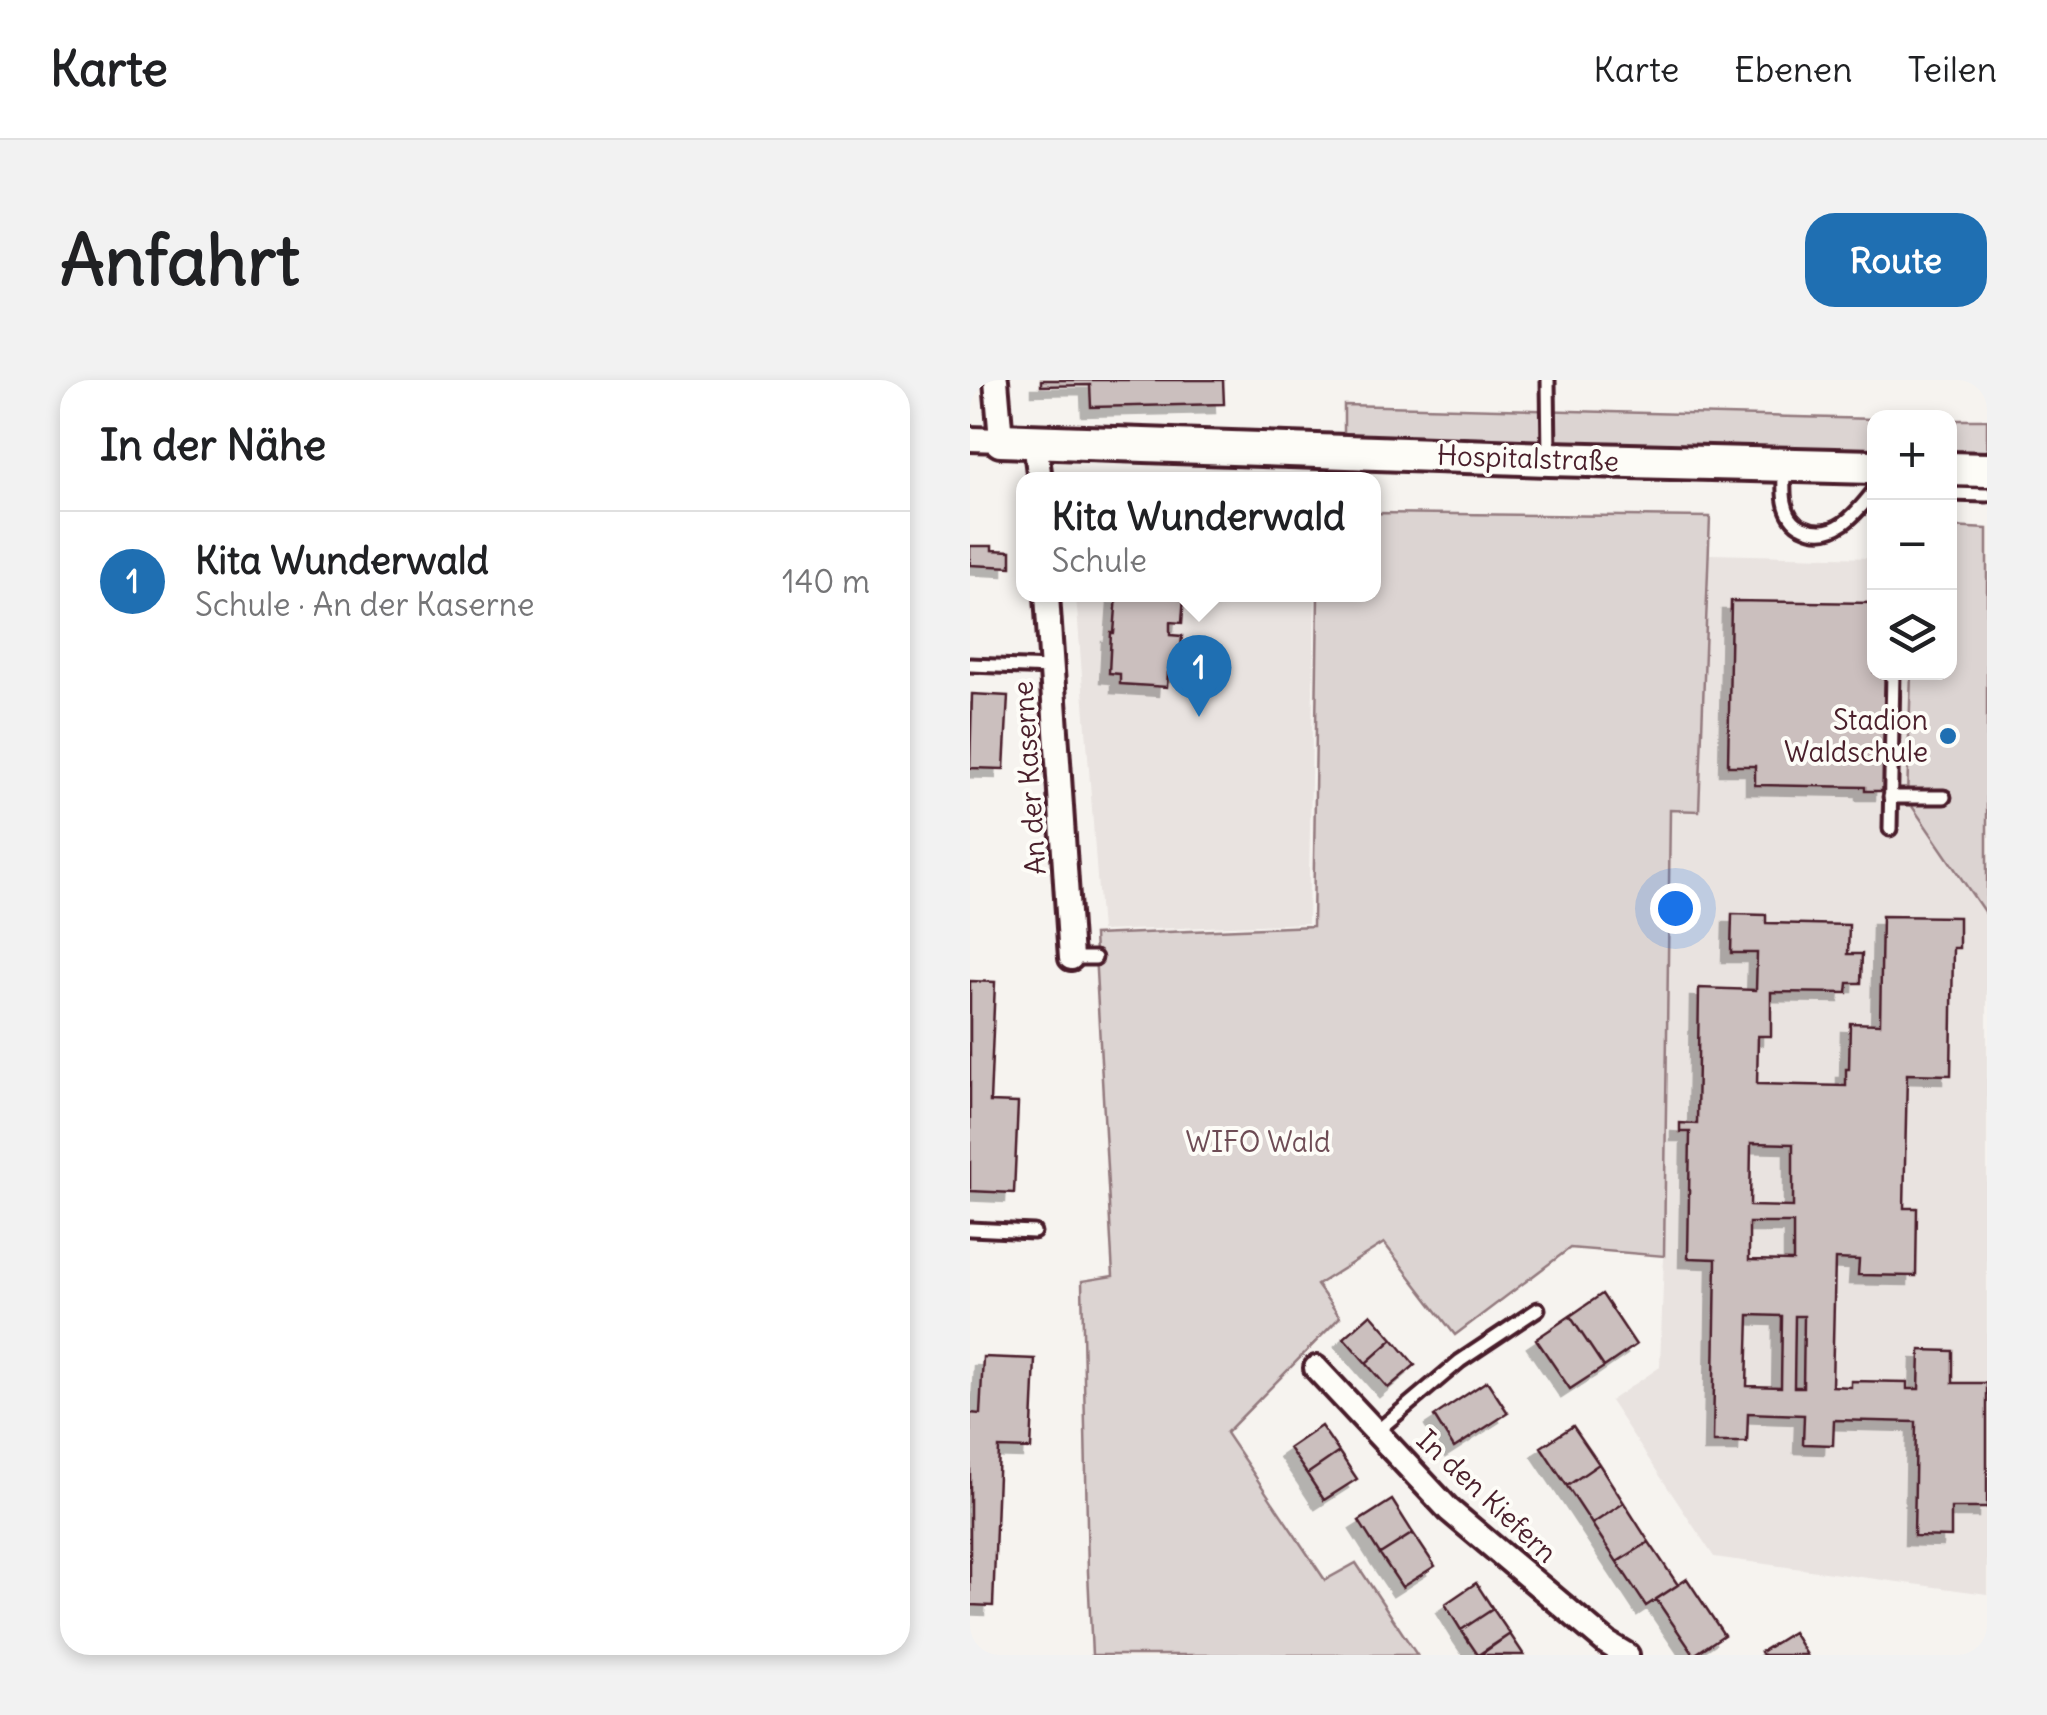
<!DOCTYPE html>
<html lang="de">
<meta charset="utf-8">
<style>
:root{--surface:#fff;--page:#f2f2f2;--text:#202124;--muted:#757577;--line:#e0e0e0;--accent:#1f6fb2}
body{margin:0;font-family:Delius,sans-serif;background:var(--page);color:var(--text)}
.controls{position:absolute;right:30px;top:30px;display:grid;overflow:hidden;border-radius:20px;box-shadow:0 5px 15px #0003}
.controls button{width:90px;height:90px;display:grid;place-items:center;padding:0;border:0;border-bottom:2px solid var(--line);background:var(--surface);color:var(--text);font:50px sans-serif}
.you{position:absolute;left:705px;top:528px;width:35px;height:35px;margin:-25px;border:8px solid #fff;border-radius:50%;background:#1a73e8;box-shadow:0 0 0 15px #1a73e833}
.badge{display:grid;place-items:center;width:65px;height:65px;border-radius:50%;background:var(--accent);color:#fff;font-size:32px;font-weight:700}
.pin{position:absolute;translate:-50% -82px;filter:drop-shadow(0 2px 5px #0008)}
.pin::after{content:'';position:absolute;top:52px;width:35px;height:30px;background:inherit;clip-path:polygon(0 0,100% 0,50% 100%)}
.popup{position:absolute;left:46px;top:92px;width:365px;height:130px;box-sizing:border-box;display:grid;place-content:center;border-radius:20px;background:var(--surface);filter:drop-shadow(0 2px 8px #0005);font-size:32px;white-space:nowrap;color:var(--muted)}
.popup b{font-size:38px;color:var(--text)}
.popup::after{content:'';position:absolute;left:50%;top:100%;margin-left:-20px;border:20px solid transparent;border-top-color:var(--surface)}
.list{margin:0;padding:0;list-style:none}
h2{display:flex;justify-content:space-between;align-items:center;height:130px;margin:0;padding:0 40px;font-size:42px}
h2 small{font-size:32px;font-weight:400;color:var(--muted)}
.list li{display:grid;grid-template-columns:65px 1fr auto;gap:30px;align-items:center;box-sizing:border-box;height:140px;padding:0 40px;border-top:2px solid var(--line)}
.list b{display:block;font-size:38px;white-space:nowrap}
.list p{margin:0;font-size:32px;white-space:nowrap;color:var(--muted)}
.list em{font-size:32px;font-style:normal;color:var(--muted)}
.icon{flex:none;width:55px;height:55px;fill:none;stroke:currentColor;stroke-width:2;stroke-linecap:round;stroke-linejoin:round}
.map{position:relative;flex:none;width:1017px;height:1275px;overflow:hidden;border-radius:30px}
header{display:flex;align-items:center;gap:60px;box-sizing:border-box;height:140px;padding:0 50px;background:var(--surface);border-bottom:2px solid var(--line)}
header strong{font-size:48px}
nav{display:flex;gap:55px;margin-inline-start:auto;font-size:35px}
.intro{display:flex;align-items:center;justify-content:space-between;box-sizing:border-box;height:240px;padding:0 60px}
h1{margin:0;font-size:70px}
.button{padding:25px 45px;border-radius:30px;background:var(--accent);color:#fff;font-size:35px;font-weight:700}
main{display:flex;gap:60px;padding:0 60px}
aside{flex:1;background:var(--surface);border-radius:30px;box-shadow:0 5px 15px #0003}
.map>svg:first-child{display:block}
.built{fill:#e9e3e0}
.green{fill:#dcd4d2;stroke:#937a7e;stroke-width:2.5}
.building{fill:#cbbfbe;stroke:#4a1f2b;stroke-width:2.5;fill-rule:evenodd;filter:url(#shadow)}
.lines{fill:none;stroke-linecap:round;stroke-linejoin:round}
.lane-casing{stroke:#4a1f2b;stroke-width:19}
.street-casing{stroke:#4a1f2b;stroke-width:30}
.secondary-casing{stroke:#4a1f2b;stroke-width:40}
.lane{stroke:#fdfcf7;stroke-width:11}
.street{stroke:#fdfcf7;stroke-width:22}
.secondary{stroke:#fdfcf7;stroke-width:32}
.poi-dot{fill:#1f6fb2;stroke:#fdfcf7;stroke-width:4}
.labels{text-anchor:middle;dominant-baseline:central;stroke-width:8;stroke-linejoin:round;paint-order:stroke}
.street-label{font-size:28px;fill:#4a1f2b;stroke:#fdfcf7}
.poi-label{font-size:28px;fill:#4a1f2b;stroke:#fdfcf7;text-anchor:end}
.park-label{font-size:28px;fill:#6e4c55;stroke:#fdfcf7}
</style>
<header>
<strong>Karte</strong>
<nav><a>Karte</a><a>Ebenen</a><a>Teilen</a></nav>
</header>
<div class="intro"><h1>Anfahrt</h1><a class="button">Route</a></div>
<main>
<aside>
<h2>In der Nähe<small></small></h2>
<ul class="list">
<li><span class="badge">1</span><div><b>Kita Wunderwald</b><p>Schule · An der Kaserne</p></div><em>140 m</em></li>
</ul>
</aside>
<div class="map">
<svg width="1017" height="1275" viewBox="0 0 1017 1275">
<defs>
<filter id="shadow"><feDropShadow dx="-9" dy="9" stdDeviation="0" flood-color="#0004"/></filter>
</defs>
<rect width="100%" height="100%" fill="#f6f3ef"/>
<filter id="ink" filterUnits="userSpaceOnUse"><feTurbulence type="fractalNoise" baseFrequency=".01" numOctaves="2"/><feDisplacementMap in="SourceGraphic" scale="20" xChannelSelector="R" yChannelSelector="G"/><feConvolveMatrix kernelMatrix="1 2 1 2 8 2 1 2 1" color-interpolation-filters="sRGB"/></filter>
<g filter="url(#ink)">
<path class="built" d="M740 174 904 178V292L941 293 937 419 1015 532 1017 533V1214L744 1177 640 1021 690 987 694 876 700 430H729Z
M106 215H345L338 543 131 551Z"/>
<path class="green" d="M374 25 904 39V76L374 61Z
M980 40H1017V79L980 78Z
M404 133 740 137 729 431 700 430 694 876 600 868 485 955 414 863 347 905 370 937 256 1053 355 1200 386 1183 447 1275H122L118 1192 112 901 143 896 124 555 343 546 348 215H404Z
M980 147 1017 149V533H1015L937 419 941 293 979 292Z"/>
<path class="building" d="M71 0H253L254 24 121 27 120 5 71 6Z
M0 166H22V170L41 171V187L0 185Z
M147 215H214L212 243 200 242V255L212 256 209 293H198L197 307 150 304V294L139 293 141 253H144Z
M761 221 904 223V292H916L914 411H895V407L785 405V386H758Z
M2 314 38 316 34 389 0 388Z
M762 534 796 535V543L879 545 878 574H892L891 603H878L877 613 801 612V656H788L787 704 876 706V689H879L880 643 910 644 912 536 989 537V568H983L981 695 937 694 934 828H947L946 896 888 895 889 880 865 879 862 1006 881 1007V1001L937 1002V1009H949L950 970 983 971V1003H1017V1128H981V1157L944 1156 946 1042 864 1040 863 1065 833 1064 834 1035 778 1033 777 1062H743L746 879 718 878 720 752H710V743L727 744 729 608 786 610 787 573H761ZM781 763 823 764V827L780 826ZM779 843H823V881L779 880ZM779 935 812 936 811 1007 777 1006ZM825 936H834L833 1007H824Z
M0 601 25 602 20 722 48 723 44 813 0 811Z
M632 914 666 965 634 987 600 936Z
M401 934 423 959 396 983 374 958Z
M600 936 634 987 600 1009 566 959Z
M423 959 445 985 418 1008 396 983Z
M13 977 65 979 61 1069 29 1068 23 1226 0 1225V1033L10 1034Z
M517 1001 538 1033 484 1068 464 1036Z
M351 1046 369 1072 337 1094 319 1068Z
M603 1046 629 1084 597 1106 571 1067Z
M369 1072 387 1099 354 1120 337 1094Z
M629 1084 654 1123 622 1144 597 1106Z
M422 1120 443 1153 410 1174 389 1141Z
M654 1123 679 1162 647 1182 622 1144Z
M443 1153 465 1186 432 1207 410 1174Z
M679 1162 708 1205 676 1226 647 1182Z
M717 1199 754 1255 724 1275 686 1219Z
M506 1203 523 1229 491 1250 475 1224Z
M523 1229 540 1254 508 1275 491 1250Z
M823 1252 837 1275H793L791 1272Z
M540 1254 554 1275H510Z"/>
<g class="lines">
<g class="lane-casing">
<path id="lane" d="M578 0 579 76
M814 89C814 100 813 112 815 122 817 133 823 143 833 147 864 162 886 134 904 111
M979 114 1017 115
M0 285 82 288
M920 417H974
M920 449 923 292
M101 578H125
M0 849 64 852
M406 1052 490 981 568 929"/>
</g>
<g class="street-casing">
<path id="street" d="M0 59 31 60 26 0
M65 62 70 100
M77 215 101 578
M346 988 479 1130 637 1263 657 1275"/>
</g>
<g class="secondary-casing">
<path id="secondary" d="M31 60 579 79 904 87
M979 89 1017 90"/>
</g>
<use href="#lane" class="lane"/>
<use href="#street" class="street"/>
<use href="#secondary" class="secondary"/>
</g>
</g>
<circle class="poi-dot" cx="978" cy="356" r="10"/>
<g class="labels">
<g class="street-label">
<text transform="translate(558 78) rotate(2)">Hospitalstraße</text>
<text transform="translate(59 398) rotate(-94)">An der Kaserne</text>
<text transform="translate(517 1116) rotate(43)">In den Kiefern</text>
</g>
<g class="poi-label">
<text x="958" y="340">Stadion<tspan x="958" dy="32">Waldschule</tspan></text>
</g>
<g class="park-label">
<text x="288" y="762">WIFO Wald</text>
</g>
</g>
</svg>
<div class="controls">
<button>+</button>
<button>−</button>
<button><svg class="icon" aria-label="layers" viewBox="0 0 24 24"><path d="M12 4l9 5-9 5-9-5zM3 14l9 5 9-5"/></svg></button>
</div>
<div class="you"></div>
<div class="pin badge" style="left:229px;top:337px">1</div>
<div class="popup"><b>Kita Wunderwald</b>Schule</div>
</div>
</main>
